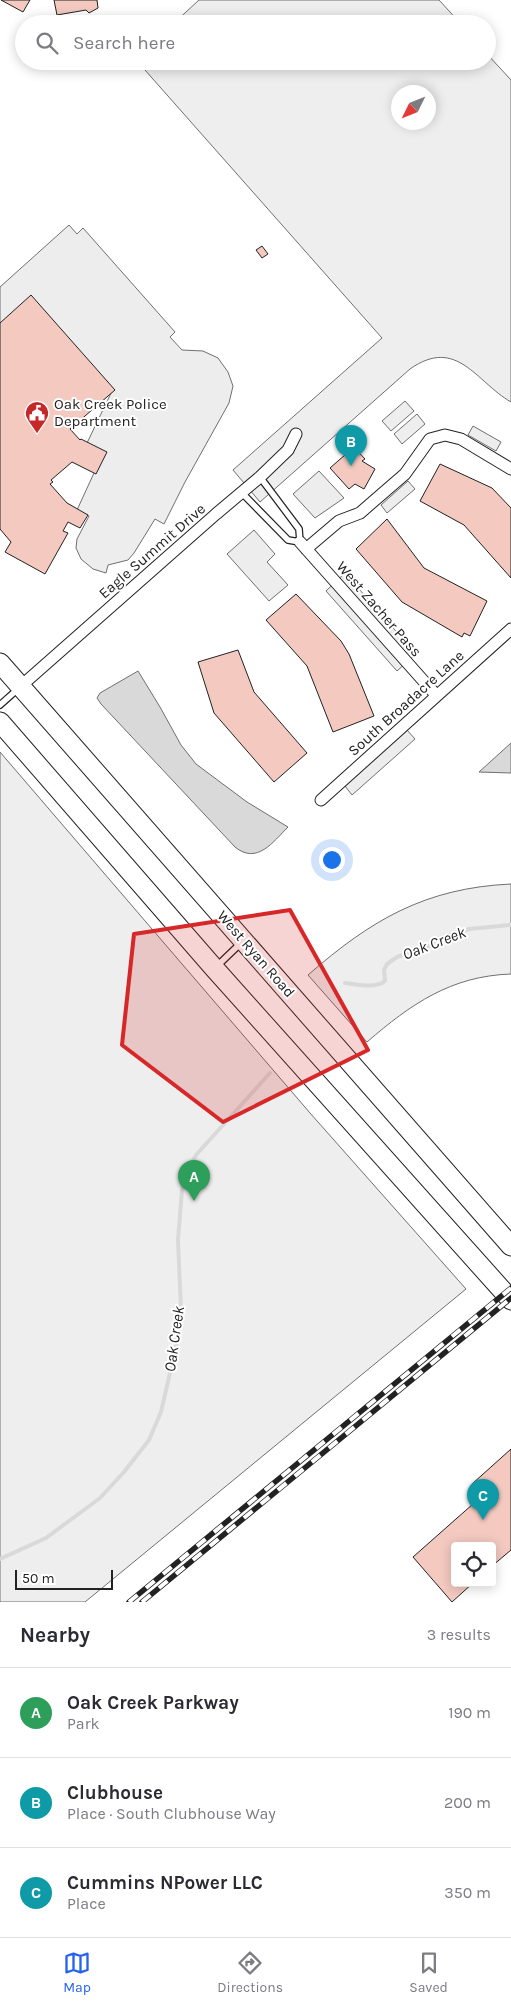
<!DOCTYPE html>
<meta charset="utf-8">
<style>
:root{--surface:#fff;--page:#f2f2f3;--text:#2b2b33;--muted:#7c7c81;--line:#e1e1e2;--accent:#2563eb}
body{margin:0;font-family:Karla,sans-serif;background:var(--page);color:var(--text)}
.controls{position:absolute;right:15px;bottom:15px;display:grid;overflow:hidden;border-radius:5px;box-shadow:0 2px 12px #0003}
.controls button{width:45px;height:45px;display:grid;place-items:center;padding:0;border:0;border-bottom:1px solid var(--line);background:var(--surface);color:var(--text);font:25px sans-serif}
.compass{position:absolute;left:391px;top:85px;width:45px;height:45px;border-radius:50%;background:var(--surface);box-shadow:0 2px 12px #0003;rotate:227deg}
.scale{position:absolute;left:15px;bottom:12px;width:98px;box-sizing:border-box;padding-left:5px;border:2px solid #222;border-top:0;font-size:14px;line-height:18px;white-space:nowrap;color:#222;-webkit-text-stroke:4px #fff;paint-order:stroke}
.you{position:absolute;left:331px;top:859px;width:18px;height:18px;margin:-12px;border:4px solid #fff;border-radius:50%;background:#1a73e8;box-shadow:0 0 0 8px #1a73e833}
.badge{display:grid;place-items:center;width:32px;height:32px;border-radius:50%;background:var(--accent);color:#fff;font-size:16px;font-weight:700}
.pin{position:absolute;translate:-50% -41px;filter:drop-shadow(0 1px 2px #0008)}
.pin::after{content:'';position:absolute;top:26px;width:18px;height:15px;background:inherit;clip-path:polygon(0 0,100% 0,50% 100%)}
.list{margin:0;padding:0;list-style:none}
h2{display:flex;justify-content:space-between;align-items:center;height:65px;margin:0;padding:0 20px;font-size:21px}
h2 small{font-size:16px;font-weight:400;color:var(--muted)}
.list li{display:grid;grid-template-columns:32px 1fr auto;gap:15px;align-items:center;box-sizing:border-box;height:90px;padding:0 20px;border-top:1px solid var(--line)}
.list b{display:block;font-size:19px;white-space:nowrap}
.list p{margin:0;font-size:16px;white-space:nowrap;color:var(--muted)}
.list em{font-size:16px;font-style:normal;color:var(--muted)}
.icon{flex:none;width:28px;height:28px;fill:none;stroke:currentColor;stroke-width:2;stroke-linecap:round;stroke-linejoin:round}
.map{position:relative;flex:none;width:511px;height:1602px;overflow:hidden}
.search{position:absolute;background:var(--surface);box-shadow:0 2px 12px #0003;left:15px;right:15px;top:15px;height:55px;display:flex;align-items:center;gap:12px;box-sizing:border-box;padding:0 18px;border-radius:28px;color:var(--muted);font-size:19px}
.sheet{height:335px;background:var(--surface)}
nav{display:flex;justify-content:space-around;align-items:center;box-sizing:border-box;height:70px;border-top:1px solid var(--line);background:var(--surface);font-size:14px;color:var(--muted)}
nav a{display:grid;justify-items:center;gap:2px}
nav .on{color:var(--accent)}
.map>svg:first-child{display:block}
.green{fill:#eee;stroke:#6f6f6f;fill-rule:evenodd}
.parking{fill:#ededed;stroke:#6f6f6f}
.water{fill:#d9d9d9;stroke:#6f6f6f}
.lines{fill:none;stroke-linecap:round;stroke-linejoin:round}
.stream{stroke:#d9d9d9;stroke-width:4}
.building{fill:#f3c9c0;stroke:#222}
.lane-casing{stroke:#222;stroke-width:8}
.street-casing{stroke:#222;stroke-width:13}
.primary-casing{stroke:#222;stroke-width:21}
.lane{stroke:#fff;stroke-width:5.5}
.street{stroke:#fff;stroke-width:11}
.primary{stroke:#fff;stroke-width:19}
.rail-casing{stroke:#222;stroke-width:5.5}
.rail{stroke:#fff;stroke-width:4;stroke-dasharray:11;stroke-linecap:butt}
.marked{fill:#d62828;fill-opacity:0.2;stroke:#d62828;stroke-width:4;stroke-linejoin:round}
.labels{text-anchor:middle;dominant-baseline:central;stroke-width:4;stroke-linejoin:round;paint-order:stroke}
.poi-label{font-size:15px;fill:#222;stroke:#fff;text-anchor:start}
.street-label{font-size:15px;fill:#222;stroke:#fff}
.water-label{font-size:16px;font-style:italic;fill:#222;stroke:#fff}
</style>
<div class="map">
<svg width="511" height="1602" viewBox="0 0 511 1602">
<rect width="100%" height="100%" fill="#fff"/>
<path class="green" d="M199 0H439L461 24H173Z
M487 54 511 80V402C476 382 457 336 410 369L260 502 233 470 382 338 137 61H487ZM398 92H428V122H398Z
M405 401 414 411 391 431 382 421Z
M417 414 425 424 402 444 394 434Z
M0 752 310 1113 466 1289 85 1602H0Z
M511 884V974C451 976 411 1004 367 1042L308 975C371 920 425 888 511 884Z"/>
<path class="parking" d="M69 225 77 234 83 228 175 332 170 337 182 350 203 351 218 358 228 372 233 386 229 403 185 482 164 524 155 519 134 553 128 560 108 565 106 573 93 569 81 559 76 548 77 539 89 516 77 510 94 473 87 443 112 391 0 327V287Z
M473 426 501 442 496 451 468 435Z
M319 471 344 498 315 518 293 494Z
M408 481 415 489 387 513 381 505Z
M254 530 275 554 267 562 288 585 269 601 227 554Z
M345 573 416 654 397 671 326 591Z
M407 730 415 739 352 795 345 786Z"/>
<path class="water" d="M138 671 160 707 181 745 196 764 247 802 288 827C273 842 257 865 235 847L101 704 97 698 100 693Z
M511 743V773L479 772Z"/>
<g class="lines">
<path class="stream" d="M345 983C356 984 376 989 385 981L384 970 387 964 397 957 432 945 437 939 469 929 511 925
M0 1559 46 1538 100 1498 124 1472 149 1440 161 1412 176 1347 181 1309 178 1240 182 1190 186 1174 196 1155 270 1073"/>
</g>
<path class="building" d="M1 0H30L23 12Z
M54 0H97L98 8 89 13 86 10 57 15Z
M262 246 268 254 262 258 256 250Z
M31 295 115 390 70 429 80 440 81 439 107 452 96 474 72 462 51 480 53 482 50 484 67 503 88 515 80 528 68 522 63 531 68 533 45 574 5 552 11 542 0 529V323Z
M354 447 365 459 362 461 375 469 364 489 355 484 349 489 330 468Z
M440 464 492 488 511 508V578L464 525 420 501Z
M387 519 424 568 487 601 470 636 464 633 462 637 402 602 356 549Z
M296 594 341 641 349 654 374 716 333 732 307 666 266 620Z
M238 650 254 692 307 753 274 782 214 713 198 662Z
M511 1449V1550L492 1566V1546H455V1583H473L452 1602 413 1557 482 1496 472 1484Z"/>
<g class="lines">
<g class="lane-casing">
<path id="lane" d="M242 493 288 540 300 542 299 529 260 477
M0 705 19 688
M217 966 241 943"/>
</g>
<g class="street-casing">
<path id="street" d="M300 542 436 695
M306 549 339 521 360 513 405 474 430 439 445 435 461 439 511 469
M21 686 216 514 260 477 288 450 296 434
M321 800 511 629"/>
</g>
<g class="primary-casing">
<path id="primary" d="M0 663 511 1246
M0 722 214 968 511 1300"/>
</g>
<use href="#lane" class="lane"/>
<use href="#street" class="street"/>
<use href="#primary" class="primary"/>
<g class="rail-casing">
<path id="rail" d="M129 1602 511 1288
M142 1602 511 1298"/>
</g>
<use href="#rail" class="rail"/>
</g>
<path class="marked" d="M290 910 368 1050 223 1122 122 1045 134 934Z"/>
<defs>
<g id="civic-pin" transform="scale(1.25)"><path d="M0 17L-7.5 6A9.5 9.5 0 1 1 7.5 6Z" fill="#c62828" stroke="#fff"/><path d="M-.6-6.5H3V-4.5H.6V-3L4-1V1h2V6H-6V1h2V-1L-.6-3ZM-1.2 2.5V6h2.4V2.5Z" fill="#fff"/></g>
</defs>
<g fill-rule="evenodd">
<use href="#civic-pin" x="37" y="413"/>
</g>
<g class="labels">
<g class="poi-label">
<text x="54" y="404">Oak Creek Police<tspan x="54" dy="17">Department</tspan></text>
</g>
<g class="street-label">
<text transform="translate(152 551) rotate(-41)">Eagle Summit Drive</text>
<text transform="translate(379 609) rotate(49)">West Zacher Pass</text>
<text transform="translate(406 703) rotate(-42)">South Broadacre Lane</text>
<text transform="translate(256 954) rotate(49)">West Ryan Road</text>
</g>
<g class="water-label">
<text transform="translate(434 943) rotate(-21)">Oak Creek</text>
<text transform="translate(174 1339) rotate(-82)">Oak Creek</text>
</g>
</g>
</svg>
<div class="controls">
<button><svg class="icon" aria-label="locate" viewBox="0 0 24 24"><circle cx="12" cy="12" r="6"/><path d="M12 2v4M12 18v4M2 12h4M18 12h4"/></svg></button>
</div>
<svg class="compass" viewBox="-18 -18 36 36"><path d="M0-13l5 13h-10z" fill="#e53935"/><path d="M0 13l5-13h-10z" fill="#7c7c81"/></svg>
<div class="scale">50 m</div>
<div class="you"></div>
<div class="pin badge" style="left:194px;top:1201px;background:#2e9e5b">A</div>
<div class="pin badge" style="left:351px;top:466px;background:#0f9aa8">B</div>
<div class="pin badge" style="left:483px;top:1520px;background:#0f9aa8">C</div>
<div class="search"><svg class="icon" aria-label="search" viewBox="0 0 24 24"><circle cx="10" cy="10" r="6"/><path d="M15 15l6 6"/></svg>Search here</div>
</div>
<section class="sheet">
<h2>Nearby<small>3 results</small></h2>
<ul class="list">
<li><span class="badge" style="background:#2e9e5b">A</span><div><b>Oak Creek Parkway</b><p>Park</p></div><em>190 m</em></li>
<li><span class="badge" style="background:#0f9aa8">B</span><div><b>Clubhouse</b><p>Place · South Clubhouse Way</p></div><em>200 m</em></li>
<li><span class="badge" style="background:#0f9aa8">C</span><div><b>Cummins NPower LLC</b><p>Place</p></div><em>350 m</em></li>
</ul>
</section>
<nav>
<a class="on"><svg class="icon" aria-label="map" viewBox="0 0 24 24"><path d="M3 6l6-2 6 2 6-2v14l-6 2-6-2-6 2zM9 4v14M15 6v14"/></svg>Map</a>
<a><svg class="icon" aria-label="directions" viewBox="0 0 24 24"><path d="M12 3l9 9-9 9-9-9zM9 14v-3h6M13 9l2 2-2 2"/></svg>Directions</a>
<a><svg class="icon" aria-label="saved" viewBox="0 0 24 24"><path d="M7 4h10v16l-5-4-5 4z"/></svg>Saved</a>
</nav>
